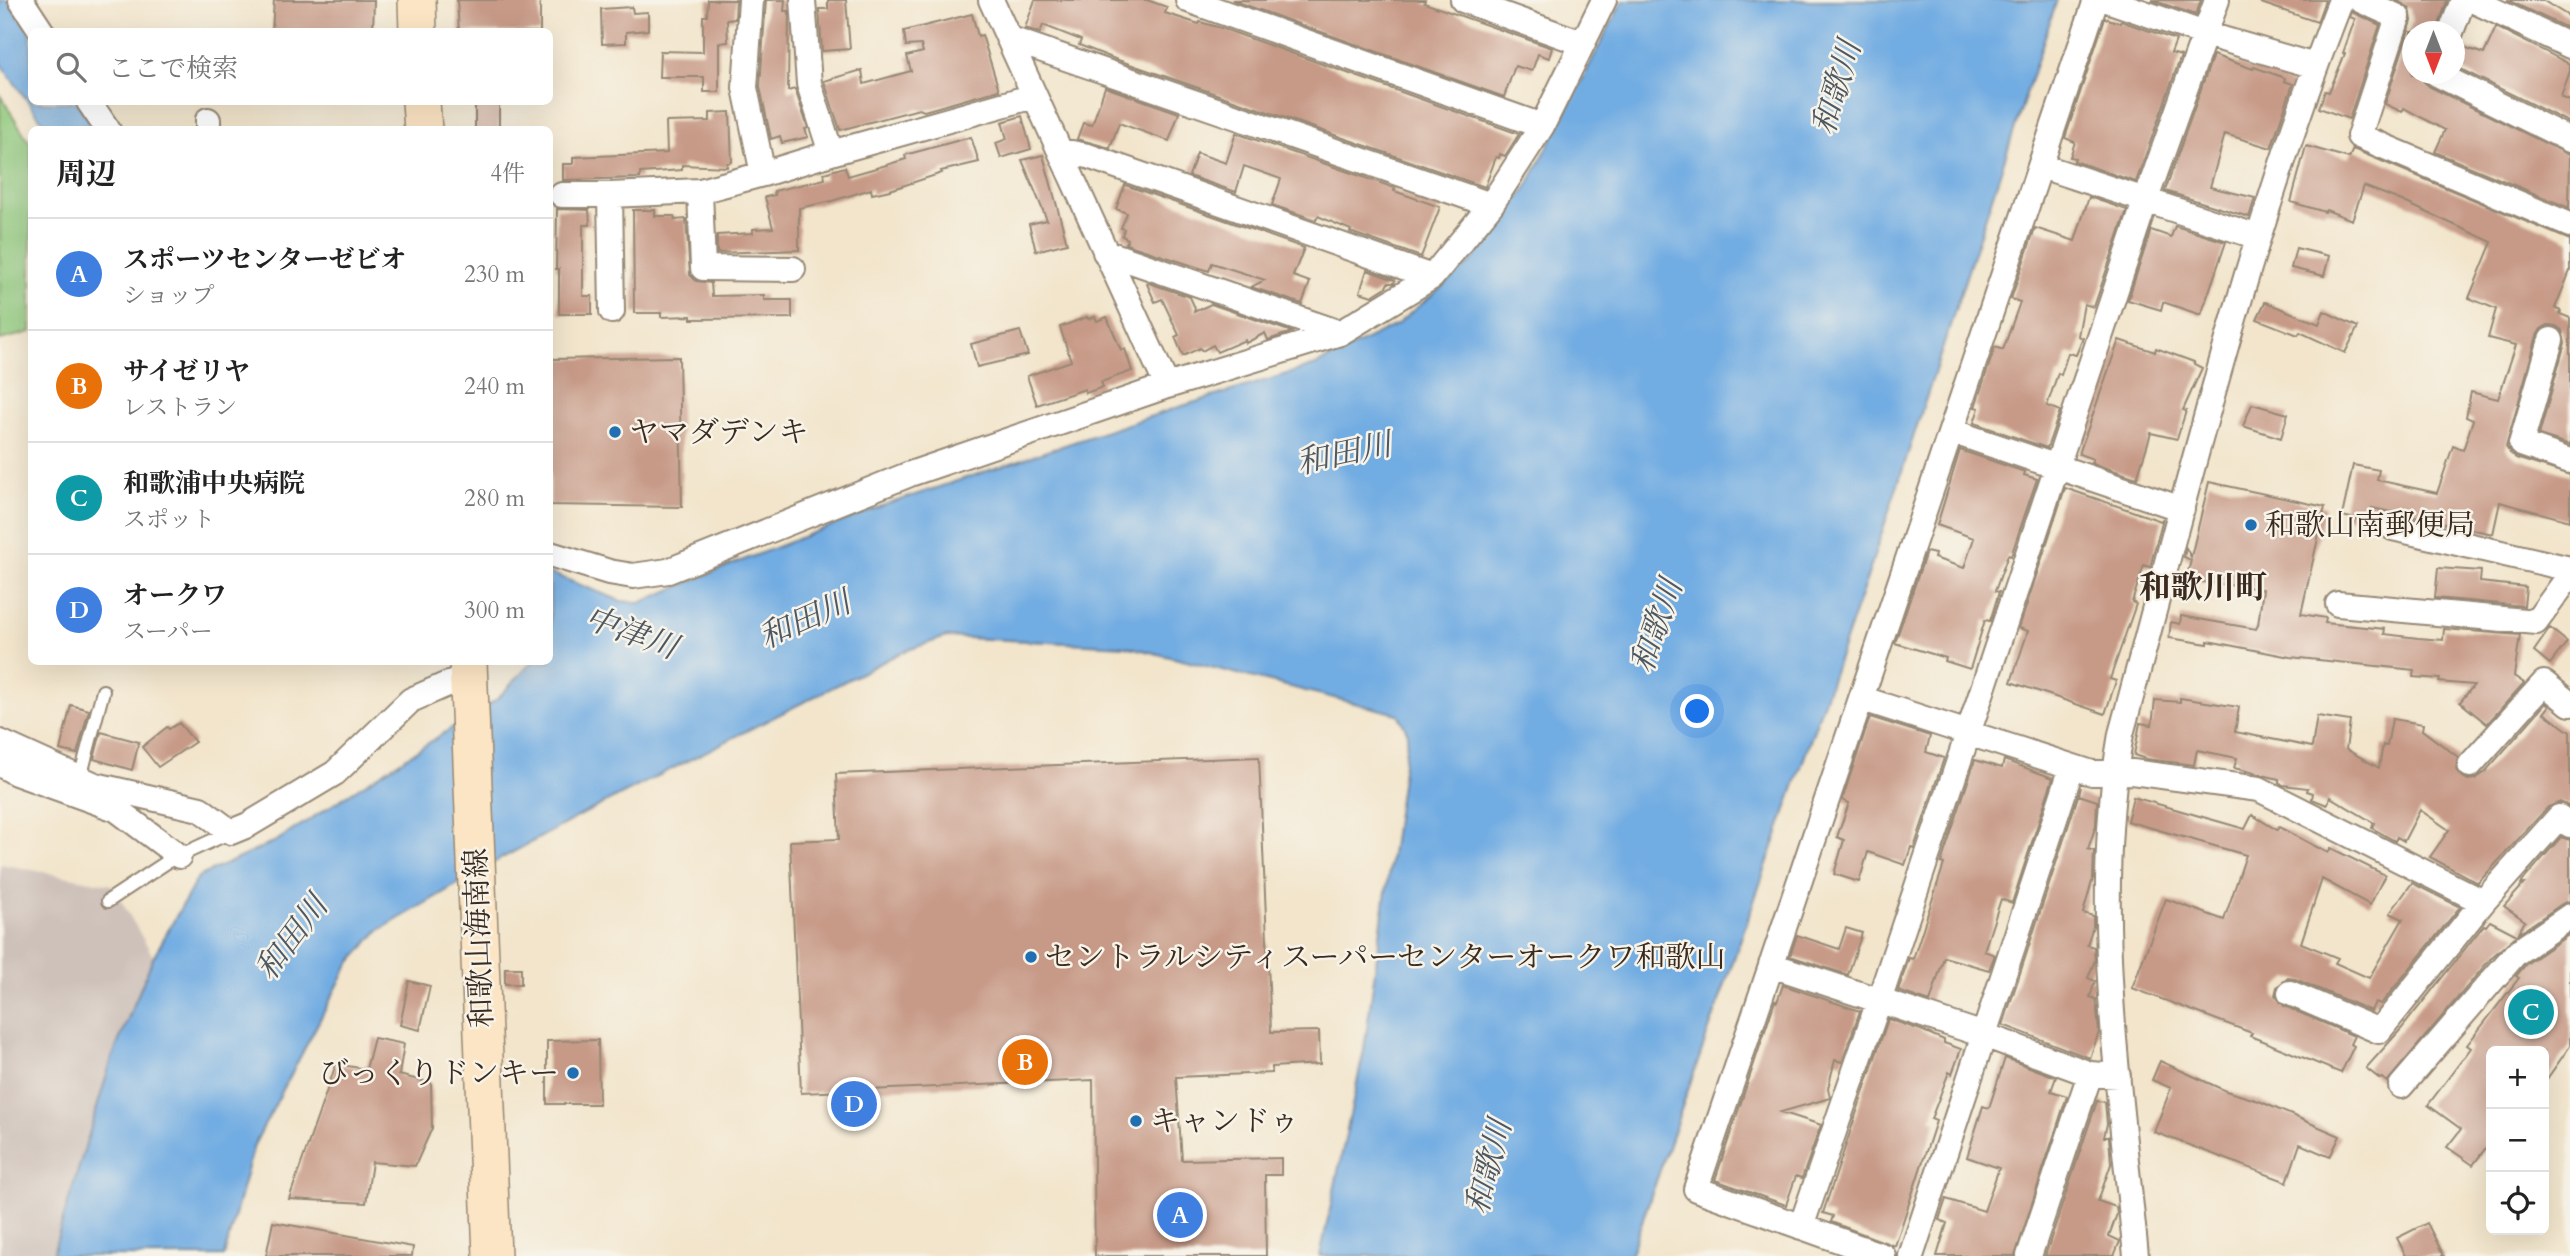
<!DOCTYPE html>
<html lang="ja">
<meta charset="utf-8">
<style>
:root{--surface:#fff;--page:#f2f2f2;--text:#222;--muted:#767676;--line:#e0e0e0;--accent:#1f6fb2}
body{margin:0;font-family:Cardo,"Noto Serif JP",serif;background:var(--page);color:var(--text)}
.controls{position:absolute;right:21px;bottom:21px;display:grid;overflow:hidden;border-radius:10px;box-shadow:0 7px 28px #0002}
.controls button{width:63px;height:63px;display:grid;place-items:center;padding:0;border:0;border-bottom:2px solid var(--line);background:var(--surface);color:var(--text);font:35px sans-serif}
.compass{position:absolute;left:2402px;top:21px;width:63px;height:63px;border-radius:50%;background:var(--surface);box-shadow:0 7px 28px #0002;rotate:180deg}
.you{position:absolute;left:1698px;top:712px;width:24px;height:24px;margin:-18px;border:5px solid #fff;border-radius:50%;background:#1a73e8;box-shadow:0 0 0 10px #1a73e833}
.badge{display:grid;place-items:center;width:46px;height:46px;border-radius:50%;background:var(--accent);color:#fff;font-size:23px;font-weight:700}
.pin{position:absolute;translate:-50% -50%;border:4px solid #fff;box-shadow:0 2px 7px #0006}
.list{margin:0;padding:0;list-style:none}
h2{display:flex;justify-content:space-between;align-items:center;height:91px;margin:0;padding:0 28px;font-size:30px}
h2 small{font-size:23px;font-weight:400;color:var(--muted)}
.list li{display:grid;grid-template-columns:46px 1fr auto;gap:21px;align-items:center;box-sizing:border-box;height:112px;padding:0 28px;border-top:2px solid var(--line)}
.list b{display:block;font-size:26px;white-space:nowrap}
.list p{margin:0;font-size:23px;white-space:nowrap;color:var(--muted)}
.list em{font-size:23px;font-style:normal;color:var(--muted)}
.icon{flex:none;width:38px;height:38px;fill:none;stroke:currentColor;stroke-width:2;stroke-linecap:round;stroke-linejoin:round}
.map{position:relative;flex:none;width:2570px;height:1256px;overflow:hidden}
.search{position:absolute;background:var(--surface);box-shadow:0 7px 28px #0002;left:28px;top:28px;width:525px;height:77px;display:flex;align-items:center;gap:18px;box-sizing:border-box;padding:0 24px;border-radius:10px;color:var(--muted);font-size:26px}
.panel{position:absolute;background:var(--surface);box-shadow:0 7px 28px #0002;left:28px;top:126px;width:525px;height:539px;border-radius:10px}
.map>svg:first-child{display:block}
.industrial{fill:#cec1ba}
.green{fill:#8ec77b;stroke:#64784c;stroke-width:2}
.water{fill:#71ace2;stroke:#566b80;stroke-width:2}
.building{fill:#c79a87}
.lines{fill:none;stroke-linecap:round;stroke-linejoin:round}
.lane-casing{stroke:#968875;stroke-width:16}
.street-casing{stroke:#968875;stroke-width:28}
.secondary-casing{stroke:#968875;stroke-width:40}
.lane{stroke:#fff;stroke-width:12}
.street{stroke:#fff;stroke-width:24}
.secondary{stroke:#fce5c4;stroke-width:37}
.poi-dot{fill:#1f6fb2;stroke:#f7f3e8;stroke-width:2.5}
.labels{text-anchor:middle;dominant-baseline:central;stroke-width:5;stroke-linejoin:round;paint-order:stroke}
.poi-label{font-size:30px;fill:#3b2a1e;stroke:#f7f3e8;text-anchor:start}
.street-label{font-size:30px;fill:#3b2a1e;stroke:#f7f3e8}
.water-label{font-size:32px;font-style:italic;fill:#4e5863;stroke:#f7f3e8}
.neighbourhood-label{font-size:32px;font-weight:bold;fill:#3b2a1e;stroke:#f7f3e8}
</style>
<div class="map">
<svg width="2570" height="1256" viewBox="0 0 2570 1256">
<rect width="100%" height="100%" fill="#f7f3e8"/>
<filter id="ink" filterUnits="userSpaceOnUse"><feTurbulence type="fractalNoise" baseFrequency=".0143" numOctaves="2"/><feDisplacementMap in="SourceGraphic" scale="14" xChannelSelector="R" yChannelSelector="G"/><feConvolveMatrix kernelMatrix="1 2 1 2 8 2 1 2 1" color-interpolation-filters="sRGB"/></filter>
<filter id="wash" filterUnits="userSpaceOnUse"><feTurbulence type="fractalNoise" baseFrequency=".00686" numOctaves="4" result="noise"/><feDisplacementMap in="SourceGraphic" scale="28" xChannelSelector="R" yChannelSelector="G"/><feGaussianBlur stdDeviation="1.57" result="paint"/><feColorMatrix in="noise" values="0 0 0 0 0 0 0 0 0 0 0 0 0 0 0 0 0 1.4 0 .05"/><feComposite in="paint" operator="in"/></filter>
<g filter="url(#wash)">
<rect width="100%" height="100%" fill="#f2e5cc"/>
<path class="industrial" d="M0 864 112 885 154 958 112 1058 52 1256H0Z"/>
<path class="green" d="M0 95 31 145V332L0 340Z"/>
<path class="water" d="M0 0H8L31 33 32 102H77L95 129H48L0 63Z
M1623 0H2057L1867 578 1630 1256H1320L1364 1050 1408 733 1398 714 1126 646 946 637 902 652 585 813 502 858 378 931 349 964 254 1145 224 1256H52L112 1058 153 958 198 877 276 841 497 699 532 662H550V573L621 601 640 603 710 573 882 506 1176 408 1316 365 1396 325 1470 263 1527 187Z"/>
<g id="blocks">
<path class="building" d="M274 0H374L373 32H272Z
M457 0H540V32H459Z
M708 0H736L735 19 727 20 728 42 719 43V92H704V77H659L660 51 703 52V16H707Z
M766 0H785L784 11H789L788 91 795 89 808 128 805 129 808 137 782 143 780 136 771 139 760 87Z
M828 0H846L850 49 822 51 819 9H828Z
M1035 0H1147L1167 7 1165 13 1199 24 1200 22 1221 28 1519 134 1505 156 1500 154 1499 158 1496 157 1485 187 1115 59 1079 45 1081 40 1043 25 1040 33 1025 28Z
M1232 0H1425L1424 3 1552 48 1549 58 1538 54 1532 71 1515 66 1504 97Z
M2152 0H2201L2196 15Z
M2261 0H2325L2317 22 2261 3Z
M2396 0H2447L2437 32H2412V74H2422L2424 82 2430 87 2570 155 2569 208 2435 152 2445 130 2404 108 2402 112 2385 104 2412 21 2410 8Z
M2507 0H2542L2570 17V22L2567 28Z
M632 7 633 13 648 12V30L626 32V43L602 44 601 9Z
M2352 12 2380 25 2349 119 2319 108 2325 91 2329 92 2345 54 2343 53 2355 19 2350 17Z
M972 14 978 36 982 35 999 90 924 111 919 109 840 130 824 81 862 70 864 84 911 71 907 56 923 52 921 45 906 46 904 31Z
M2105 18 2120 23 2121 21 2176 40 2171 53 2181 56 2136 182 2074 161 2075 158 2070 157 2075 142 2065 138Z
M2496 27 2570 64V71L2561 97 2570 101V123L2454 66V53L2458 45 2484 54Z
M2213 55 2253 69 2254 67 2285 78 2284 81 2293 84 2271 148 2225 134 2210 187 2255 198 2249 217 2165 191Z
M1105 87 1179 113 1169 141 1119 123 1110 148 1077 139 1083 123 1092 125Z
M475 102H499V130H475Z
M730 112 732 162 727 163V167L682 165V170L640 173V178L563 180V164H573V157L667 153 666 122 710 121V113Z
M1022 116 1031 149 1001 158 996 143 1007 139 1002 122Z
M1236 133 1395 188 1394 191 1440 207 1421 257 1350 232 1351 230 1318 216 1316 220 1272 205 1281 179 1244 166 1236 192 1189 176 1197 153 1226 163Z
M971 137 979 162 941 171 942 173 890 190 872 194 871 189 832 201 799 208V250L717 253V235L753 233V229L773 228 765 197 775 195 774 191 825 179 824 173 845 167 848 176 883 166 906 159 905 155Z
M2306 146 2349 158 2353 149 2570 240V271L2555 308 2561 311 2560 314 2570 318V445L2539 435 2565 343 2562 330 2556 326 2548 325 2541 329 2537 336 2506 447 2510 453 2516 458 2570 475V521L2500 502 2493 534 2372 508 2369 522 2342 516 2353 465 2379 470 2377 480 2437 493 2453 446 2463 450 2473 420 2466 417 2471 392 2498 399 2516 345 2488 338 2496 309 2469 298 2492 242 2402 201 2364 186 2352 220 2326 210 2325 212 2291 202Z
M1043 155 1067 243 1036 251 1029 224 1047 220 1022 160Z
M1125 185 1304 248 1293 276 1310 282 1302 304 1251 287 1265 280 1212 263 1209 271 1126 244 1128 239 1122 236 1124 229 1121 228 1127 213 1116 209Z
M2089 197 2127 210 2094 307 2084 304 2078 336 2083 338 2076 355 2068 353 2061 375 2058 373 2047 406 2060 411 2047 448 1974 423 1979 408 1975 407 1995 347 2003 350 2020 302 2011 299 2035 228 2075 241Z
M557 209 589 210 590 225H583V296H592V314H559V269H556Z
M633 210H655V216H674L675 220 686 219 690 275 696 281 711 283 712 296 764 295V300H792V318L691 319V316L661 317V313H634Z
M2175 226 2226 242 2201 315 2163 302 2161 310 2128 300 2151 230 2171 237Z
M2296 248 2329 256 2324 276 2291 268Z
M1367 270 1395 280 1394 283H1388L1386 287 1372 296 1360 292Z
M1149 283 1190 297 1195 308 1194 312 1211 304 1292 332 1268 340 1265 333 1246 343 1245 340 1217 352 1213 345 1202 351 1200 348 1183 356 1175 337 1179 335 1162 299 1155 302 1147 284Z
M2265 302 2319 324 2324 311 2358 327 2345 353 2300 332 2298 335 2257 319Z
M1087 317 1088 319 1095 317 1097 321 1107 317 1121 350 1125 349 1132 371 1101 382 1103 387 1086 393 1085 389 1037 405 1027 376 1071 361 1060 327Z
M1020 331 1028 355 977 367 971 344Z
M2119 340 2155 352 2156 348 2194 362V364L2202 368 2183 410 2186 411 2177 439 2151 433 2137 478 2091 463 2093 459 2079 454Z
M679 357 682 507 550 505V359Z
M2252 404 2288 414 2281 438 2243 426Z
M1960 450 2025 472 2024 475 2037 479 2011 556 2008 555 1995 591 1999 592 1990 621 1985 620 1970 669 1945 661 1946 658 1895 643 1926 552 1935 554 1934 558 1964 568 1974 538 1937 525Z
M2209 482 2325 507 2301 614 2326 618 2325 623 2385 629 2384 634 2418 638 2443 640 2444 629 2520 635 2514 676 2524 683 2487 724 2460 702 2474 685 2439 682 2440 679 2413 677 2414 670 2290 657 2208 641V644L2169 638 2171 622 2180 624 2181 616 2256 629 2258 625 2263 589 2186 580 2191 560 2184 557 2186 548 2191 557Z
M2065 488 2161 521 2163 518 2150 567 2144 565 2132 602 2136 604 2110 679 2116 681 2105 714 2011 682 2028 631 2019 628Z
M2438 568 2481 571 2480 582 2526 587 2524 606 2435 598Z
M2550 628 2567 642 2550 664 2534 651Z
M2180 698 2239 707 2235 732 2312 747 2317 716 2350 721 2346 749 2379 768 2383 745 2387 746 2392 719 2423 724 2422 730 2458 757 2456 770 2461 776 2468 780 2475 779 2485 772 2546 703 2549 707 2544 713 2570 732V807L2560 802 2548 807 2478 883 2430 857 2449 830 2420 810 2404 841 2397 837 2395 841 2372 828 2374 823 2330 797 2327 805 2312 799 2313 793 2307 791 2308 788 2283 785 2279 782V779L2234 768 2237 758 2197 750 2194 765 2146 759 2134 755 2140 723 2152 725 2155 700 2180 702Z
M71 705 89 710 77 754 60 750Z
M1870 717 1930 736 1926 752 1944 758 1914 848 1911 847 1905 865 1868 852 1859 882 1834 874 1844 840 1837 837 1849 803 1842 800Z
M179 723 195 742 158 767 142 747 167 727 169 729Z
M101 732 139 742 132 770 94 759Z
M1259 757 1271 1032 1319 1031 1320 1064 1272 1067V1073L1176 1077 1182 1160 1281 1158V1175H1265L1266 1256H1095L1093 1080 801 1093 790 841 839 839 836 774Z
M1975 760 2002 768 2004 760 2053 778 2012 903 2001 899 1984 951 1995 955 1989 970 1944 957 1930 1002 1898 991 1909 958 1913 959 1944 864 1941 863Z
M2081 787 2079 795 2097 801 2096 825 2088 849 2094 851 2093 878 2083 913 2093 916V926L2087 945 2094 947 2095 960 2088 978 2095 981 2090 997 2096 999 2099 1032 2090 1058 2003 1025Z
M2133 797 2245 829 2252 815 2277 830 2279 827 2328 853 2331 848 2385 875 2370 905 2322 879 2301 943 2338 958 2335 963 2369 978 2403 919 2390 913 2412 883 2460 907 2381 1004 2375 1002 2371 1011 2295 979 2288 978 2277 987 2275 995 2284 1006 2354 1036 2350 1044 2354 1046 2341 1073 2250 1036 2252 1033 2132 988 2166 899 2224 920 2246 855 2127 821Z
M2561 837 2570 840V901L2562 904 2518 934 2525 921 2504 906 2524 884H2521L2526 877Z
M2490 921 2517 935 2492 957 2387 1082 2382 1078 2380 1079 2366 1068 2402 1028 2484 925 2486 926Z
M1846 928 1862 933 1848 975 1790 956 1797 935 1839 949Z
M2570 934V1046L2544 1083V1051H2491V1141L2473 1165 2447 1147 2461 1129 2428 1105 2471 1048 2467 1045 2519 978 2516 976 2526 964Z
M505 968H521V984H505Z
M409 981 430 986 420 1030 400 1025Z
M1783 985 1860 1011 1842 1062 1835 1060 1828 1088 1830 1098 1781 1112 1821 1125 1802 1178 1796 1176 1786 1205 1715 1180 1775 1001 1777 1002Z
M1888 1019 1921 1030 1944 1040V1043L1961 1049 1952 1074 1949 1072 1931 1119 1936 1121 1895 1246 1831 1222 1833 1216 1823 1213Z
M374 1038 404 1044 399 1075 431 1083 432 1128 415 1166 372 1162 366 1203 289 1199 336 1064 366 1069Z
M598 1040 599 1104H547V1041Z
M2005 1058 2056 1077 2051 1091 2067 1096 2015 1256H1937L1947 1223 1939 1220 1946 1199 1984 1211 1999 1168 1967 1157 1983 1106 1989 1108Z
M2160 1061 2226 1091 2259 1101 2340 1136 2330 1157 2300 1144 2287 1182 2154 1132 2171 1088 2152 1080Z
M2097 1101 2105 1102 2107 1124 2104 1137H2109L2111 1164 2098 1201 2116 1207 2117 1214 2109 1236 2120 1241 2114 1256H2045Z
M273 1222 413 1247 412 1256H266Z
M2427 1223 2444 1256H2406L2397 1238Z"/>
</g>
</g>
<g filter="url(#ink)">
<use href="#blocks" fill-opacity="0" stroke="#968875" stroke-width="2"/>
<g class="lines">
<g class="lane-casing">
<path id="lane" d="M80 778 103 691
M108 901 170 860 231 832"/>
</g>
<g class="street-casing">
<path id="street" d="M21 0 42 32
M991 0 1167 386
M1188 0 1542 126
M1463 0 1582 43
M2107 0 2205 34 2315 66
M2360 0 2398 17 2359 136 2570 225
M2472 0 2570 46
M2451 32 2463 0
M1008 38 1491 205
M2437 74 2570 140
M89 102 108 130
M208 130V120
M1061 151 1088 156 1432 277
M831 153 1034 96
M2041 166 2258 237
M763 174 831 153 809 84 803 0
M700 191 763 174 745 88 751 0
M562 195H610L612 311
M610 195 700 191 703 268 793 269
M1105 252 1340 333
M2551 340 2521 444 2570 461
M1951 431 2182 509
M2393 528 2570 569
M550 554 609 572 633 576 668 571 910 474 1167 386 1340 333 1432 277 1491 205 1542 126 1604 0
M2338 604 2536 622 2570 575
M1863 699 2092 773 2132 772 2259 789 2483 902
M0 742 95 785 200 809 231 832 248 825 335 773 411 700 468 675
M0 764 16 773 116 809 179 856
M2470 765 2544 683 2570 704
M1771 965 1984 1035 2090 1074 2118 1076
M2290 993 2379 1031 2483 902 2559 817 2570 825
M2401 1086 2516 953 2570 916
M1801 1227 1879 1001 2146 199 2217 0
M1883 1256 1696 1189 2096 0
M1911 1256 2072 767
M2029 1256 2090 1074
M2136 1256C2119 1083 2091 906 2121 734 2188 488 2247 238 2341 0"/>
</g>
<g class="secondary-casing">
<path id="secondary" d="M417 0 418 32
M421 102 423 130
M468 662 492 1256"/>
</g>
<use href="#lane" class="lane"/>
<use href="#street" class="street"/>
<use href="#secondary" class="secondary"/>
</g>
</g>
<g class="poi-dot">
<circle cx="615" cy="432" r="7"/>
<circle cx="2251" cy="525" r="7"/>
<circle cx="1031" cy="957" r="7"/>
<circle cx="573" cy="1073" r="7"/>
<circle cx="1136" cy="1121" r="7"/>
</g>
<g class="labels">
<g class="poi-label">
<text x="629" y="432">ヤマダデンキ</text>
<text x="2265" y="525">和歌山南郵便局</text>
<text x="1045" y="957">セントラルシティスーパーセンターオークワ和歌山</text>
<text x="559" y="1073" text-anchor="end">びっくりドンキー</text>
<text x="1150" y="1121">キャンドゥ</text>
</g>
<g class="street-label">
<text transform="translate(479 938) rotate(-92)">和歌山海南線</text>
</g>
<g class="water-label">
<text transform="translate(1837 88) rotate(-73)">和歌川</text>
<text transform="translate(1344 454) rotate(-12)">和田川</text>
<text transform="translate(805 620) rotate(-24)">和田川</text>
<text transform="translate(1657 626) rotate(-71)">和歌川</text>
<text transform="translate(631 633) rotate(20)">中津川</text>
<text transform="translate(292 938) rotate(-53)">和田川</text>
<text transform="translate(1489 1167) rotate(-75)">和歌川</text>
</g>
<g class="neighbourhood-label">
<text x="2203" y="588">和歌川町</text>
</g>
</g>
</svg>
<div class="controls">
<button>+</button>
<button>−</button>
<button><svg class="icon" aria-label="locate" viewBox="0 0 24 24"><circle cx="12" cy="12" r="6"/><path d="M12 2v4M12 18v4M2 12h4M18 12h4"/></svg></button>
</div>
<svg class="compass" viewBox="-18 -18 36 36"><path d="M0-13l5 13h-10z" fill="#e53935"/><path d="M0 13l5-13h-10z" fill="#767676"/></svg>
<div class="you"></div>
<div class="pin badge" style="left:1180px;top:1215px;background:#3f7fe0">A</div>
<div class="pin badge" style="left:1025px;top:1062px;background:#e8710a">B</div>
<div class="pin badge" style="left:2531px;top:1012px;background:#0f9aa8">C</div>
<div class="pin badge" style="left:854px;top:1104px;background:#3f7fe0">D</div>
<div class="search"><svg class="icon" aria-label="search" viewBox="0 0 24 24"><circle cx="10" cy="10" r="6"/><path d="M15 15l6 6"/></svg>ここで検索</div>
<section class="panel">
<h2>周辺<small>4件</small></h2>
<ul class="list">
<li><span class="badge" style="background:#3f7fe0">A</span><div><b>スポーツセンターゼビオ</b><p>ショップ</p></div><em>230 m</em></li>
<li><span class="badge" style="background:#e8710a">B</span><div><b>サイゼリヤ</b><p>レストラン</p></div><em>240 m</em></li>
<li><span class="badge" style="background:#0f9aa8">C</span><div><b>和歌浦中央病院</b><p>スポット</p></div><em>280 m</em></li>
<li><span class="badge" style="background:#3f7fe0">D</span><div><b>オークワ</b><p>スーパー</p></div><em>300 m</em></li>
</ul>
</section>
</div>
